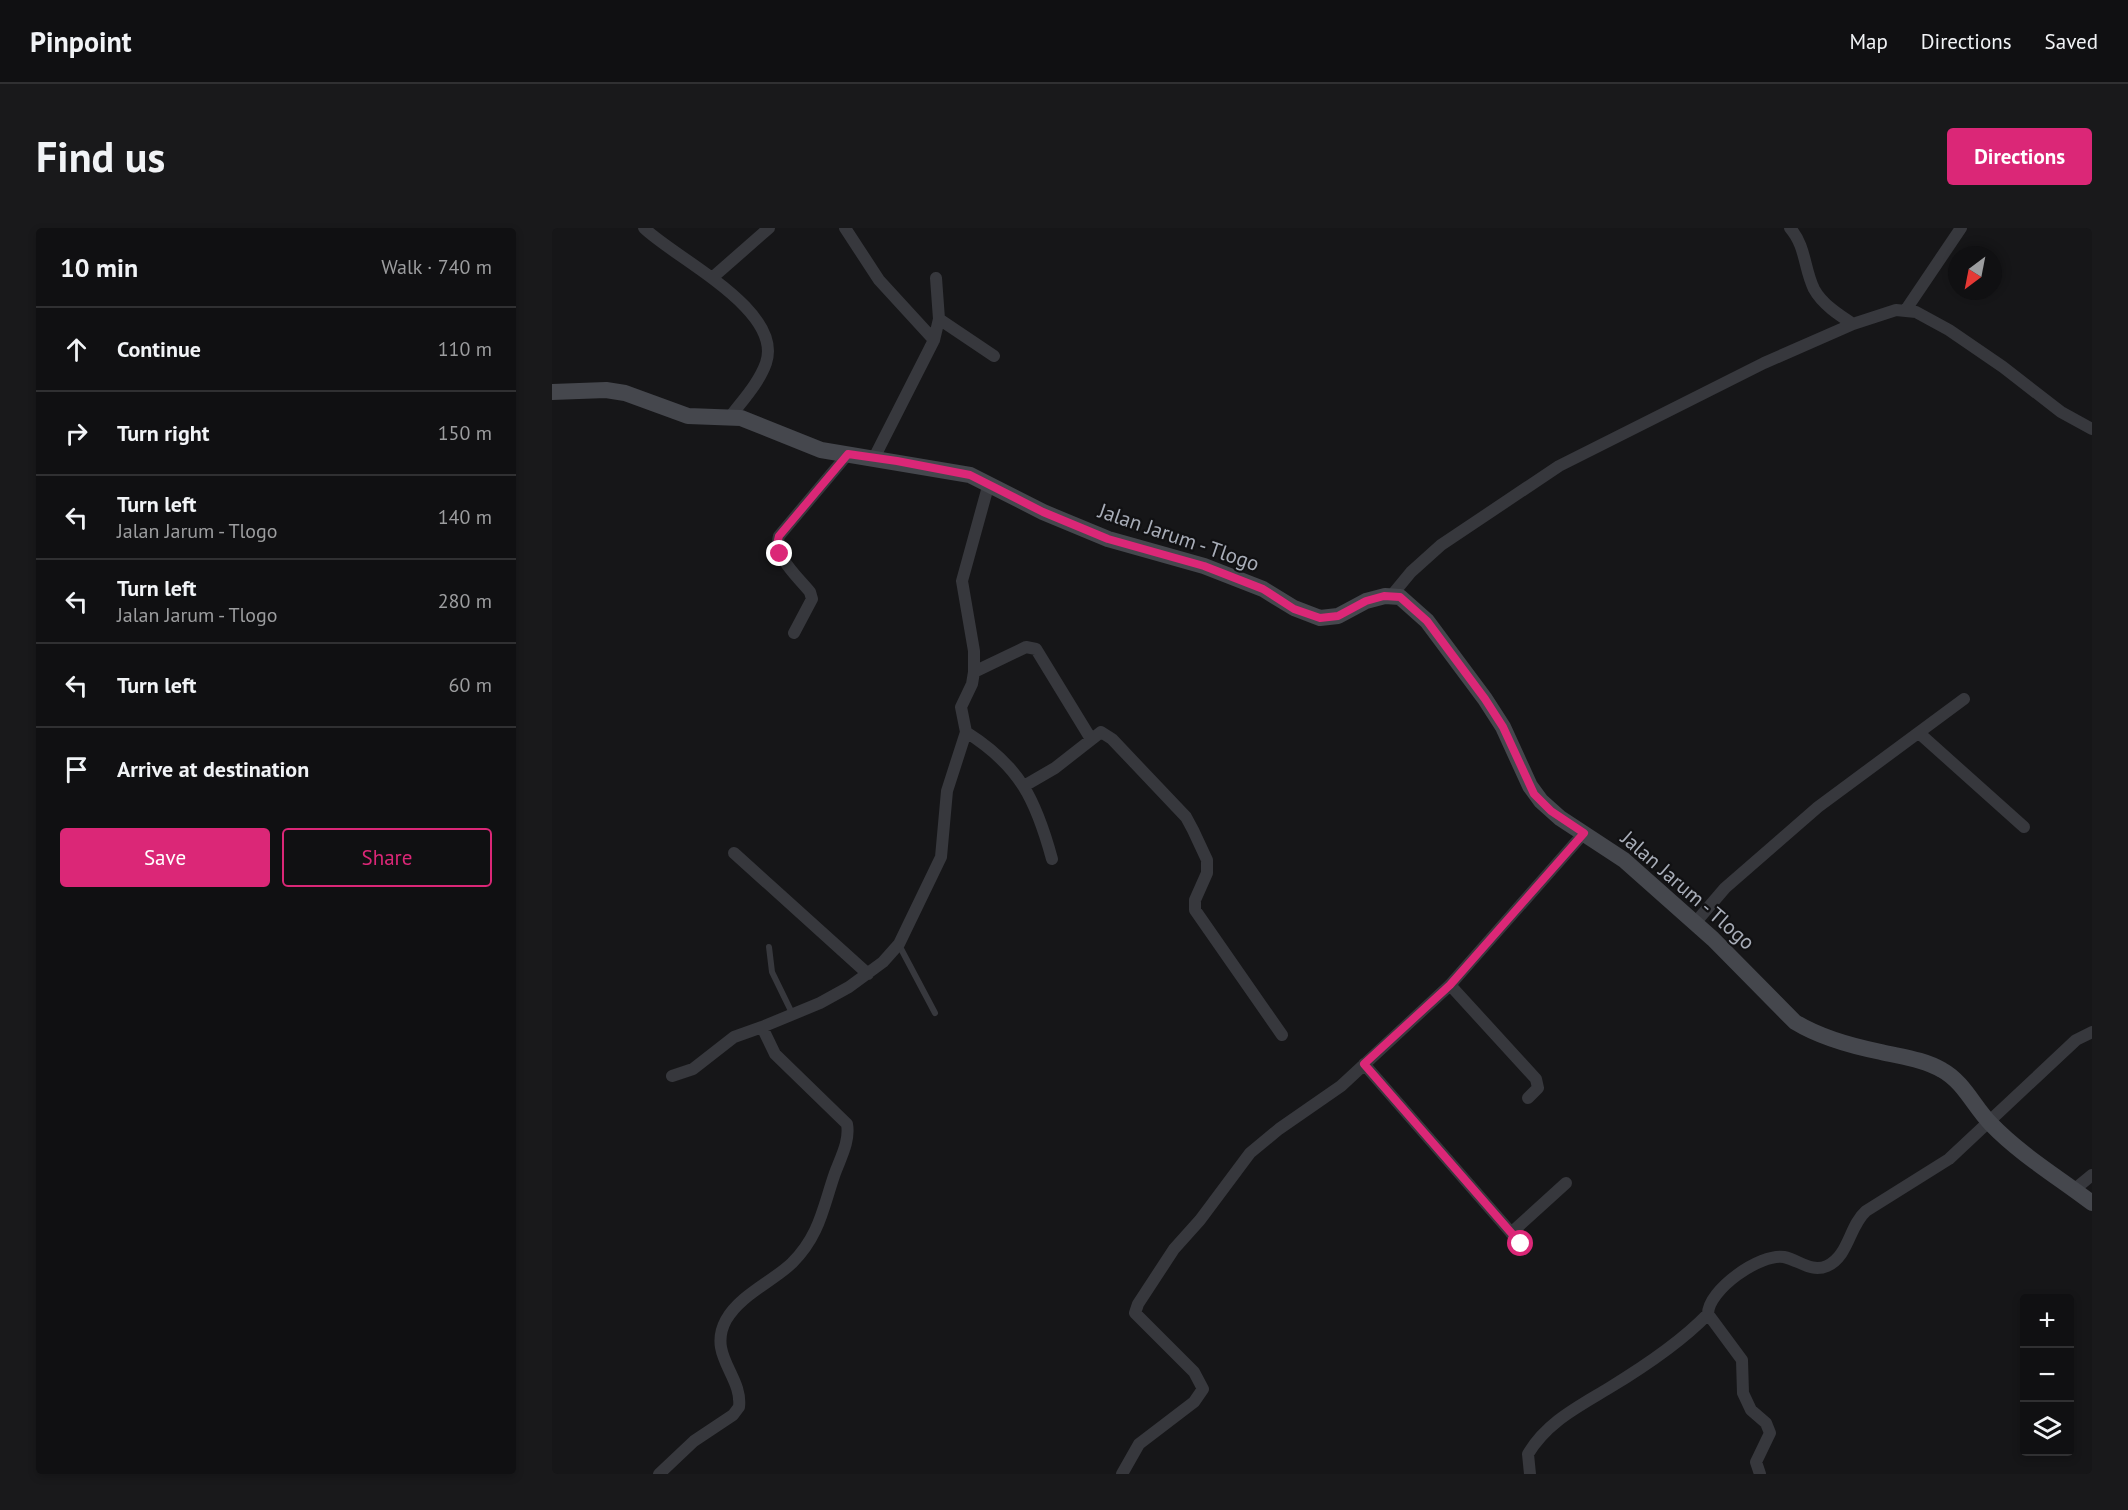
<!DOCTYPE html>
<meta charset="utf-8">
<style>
:root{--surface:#101012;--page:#19191b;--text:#f1f3f6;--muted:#9c9d9f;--line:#303032;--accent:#db2777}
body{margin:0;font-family:"PT Sans",sans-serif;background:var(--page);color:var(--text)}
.controls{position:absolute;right:18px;bottom:18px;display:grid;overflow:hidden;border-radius:6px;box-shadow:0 3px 9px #0003}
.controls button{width:54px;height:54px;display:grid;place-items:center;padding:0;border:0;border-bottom:2px solid var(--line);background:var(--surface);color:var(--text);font:30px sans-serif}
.compass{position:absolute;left:1396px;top:18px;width:54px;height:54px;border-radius:50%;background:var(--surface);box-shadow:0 3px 9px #0003;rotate:212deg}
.stop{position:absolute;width:18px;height:18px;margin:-14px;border:4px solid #db2777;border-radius:50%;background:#fff}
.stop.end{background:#db2777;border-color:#fff;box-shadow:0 2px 6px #0008}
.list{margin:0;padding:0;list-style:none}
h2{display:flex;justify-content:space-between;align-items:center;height:78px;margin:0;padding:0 24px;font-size:26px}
h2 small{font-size:20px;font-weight:400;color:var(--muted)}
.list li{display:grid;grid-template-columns:39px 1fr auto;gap:18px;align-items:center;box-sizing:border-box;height:84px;padding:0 24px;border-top:2px solid var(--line)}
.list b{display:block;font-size:22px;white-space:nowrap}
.list p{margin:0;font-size:20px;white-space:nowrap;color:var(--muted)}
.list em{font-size:20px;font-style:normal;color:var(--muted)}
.actions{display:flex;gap:12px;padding:18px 24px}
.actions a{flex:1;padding:14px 0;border:2px solid var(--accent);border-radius:6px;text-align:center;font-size:21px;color:var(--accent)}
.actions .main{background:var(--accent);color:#fff}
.icon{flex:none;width:33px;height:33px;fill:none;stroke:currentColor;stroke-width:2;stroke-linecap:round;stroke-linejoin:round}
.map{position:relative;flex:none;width:1540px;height:1246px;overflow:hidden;border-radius:6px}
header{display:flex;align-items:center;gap:36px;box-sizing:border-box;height:84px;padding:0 30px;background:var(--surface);border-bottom:2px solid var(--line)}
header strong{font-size:28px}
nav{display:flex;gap:33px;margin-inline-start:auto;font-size:21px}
.intro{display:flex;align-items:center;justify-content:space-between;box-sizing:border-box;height:144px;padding:0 36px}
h1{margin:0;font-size:42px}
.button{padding:15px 27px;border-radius:6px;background:var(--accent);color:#fff;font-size:21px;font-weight:700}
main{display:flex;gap:36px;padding:0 36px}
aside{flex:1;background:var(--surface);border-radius:6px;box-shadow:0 3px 9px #0003}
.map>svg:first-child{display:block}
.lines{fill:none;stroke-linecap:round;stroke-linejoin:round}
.lane{stroke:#37383d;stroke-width:6}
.street{stroke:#37383d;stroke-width:12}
.secondary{stroke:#45474d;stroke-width:16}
.route{stroke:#db2777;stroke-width:8}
.labels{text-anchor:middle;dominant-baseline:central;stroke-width:4.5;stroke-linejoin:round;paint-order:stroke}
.street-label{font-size:21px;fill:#a8adb8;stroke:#111113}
</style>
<header>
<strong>Pinpoint</strong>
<nav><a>Map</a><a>Directions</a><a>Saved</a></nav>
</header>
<div class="intro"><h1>Find us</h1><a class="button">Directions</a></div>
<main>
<aside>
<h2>10 min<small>Walk · 740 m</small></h2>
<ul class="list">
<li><svg class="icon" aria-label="ahead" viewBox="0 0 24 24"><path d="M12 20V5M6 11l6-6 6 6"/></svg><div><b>Continue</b></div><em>110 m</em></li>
<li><svg class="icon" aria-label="right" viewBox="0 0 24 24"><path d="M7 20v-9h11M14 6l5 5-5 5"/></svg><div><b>Turn right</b></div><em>150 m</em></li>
<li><svg class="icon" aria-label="left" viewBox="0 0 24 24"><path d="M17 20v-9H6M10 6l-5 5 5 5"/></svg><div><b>Turn left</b><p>Jalan Jarum - Tlogo</p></div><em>140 m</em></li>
<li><svg class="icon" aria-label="left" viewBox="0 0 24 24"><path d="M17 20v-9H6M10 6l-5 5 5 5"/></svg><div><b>Turn left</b><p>Jalan Jarum - Tlogo</p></div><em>280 m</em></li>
<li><svg class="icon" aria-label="left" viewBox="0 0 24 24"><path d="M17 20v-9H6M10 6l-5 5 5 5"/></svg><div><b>Turn left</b></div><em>60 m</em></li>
<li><svg class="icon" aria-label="arrive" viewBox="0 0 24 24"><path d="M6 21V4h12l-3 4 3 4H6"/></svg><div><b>Arrive at destination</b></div></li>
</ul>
<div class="actions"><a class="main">Save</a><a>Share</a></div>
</aside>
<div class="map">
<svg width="1540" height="1246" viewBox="0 0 1540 1246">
<rect width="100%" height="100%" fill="#161618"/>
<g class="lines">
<path class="lane" d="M347 717 383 785
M217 719 220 744 240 785"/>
<path class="street" d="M92 0C124 31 232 82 214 135 207 155 190 173 178 189
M293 0 327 52 382 112
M1238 0C1254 18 1252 41 1262 61 1270 76 1287 87 1301 96
M160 50 217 0
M1353 83 1409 0
M387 91 442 128
M322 230 382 112 387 91 384 50
M840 367 859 344 889 317 1007 238 1212 135 1301 96 1344 82 1364 84 1397 102 1451 139 1509 184 1540 201
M242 405 260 371 258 364C246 349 221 328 227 308L296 226
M422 444 474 419 484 421 539 511
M414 504C468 538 484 572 500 631
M1367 505 1472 599
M472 558 503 540 549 504 560 511 634 589 641 602 655 632V645L643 672V682L730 807
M182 625 316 746
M1143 695 1173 660 1266 579 1412 471
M898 757 984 851 986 860 976 870
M812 836 969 1016
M120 848 141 841 182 809 210 799
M1523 961 1540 947
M959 1005 1014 955
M1156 1086 1190 1132 1191 1165 1199 1182 1214 1195 1218 1205 1204 1234 1208 1246
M107 1246 142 1213 181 1187 187 1179C191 1148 155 1127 174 1092 188 1067 220 1054 240 1035 268 1007 271 979 283 945 289 929 298 913 295 896L223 826 210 799 268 775 297 759 331 734 347 716 389 629 395 563 414 504 409 479 420 456 422 444V423L410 353 437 255
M570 1246 587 1216 642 1174 651 1161 642 1144 583 1085 586 1076 622 1021 648 992 698 925 727 901 789 858 898 757 1032 605
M978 1246 976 1226C995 1194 1026 1179 1057 1160 1090 1140 1130 1113 1156 1086 1156 1062 1208 1025 1232 1029 1247 1032 1259 1045 1275 1038 1297 1028 1297 998 1314 983L1397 931 1524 812 1540 804"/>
<path class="secondary" d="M0 164 54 162 73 165 136 188 189 190 269 222 418 247 491 284 556 311 652 338 711 361 742 380 768 390 786 388 814 373 833 368 848 369 875 393 933 471 951 499 978 558 989 573 1008 590 1072 632 1161 711 1243 794C1269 810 1299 818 1329 824 1350 829 1371 831 1390 842 1412 854 1422 879 1439 896 1469 927 1506 949 1540 975"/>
</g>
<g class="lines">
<path class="route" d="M228 326 225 316 227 308 296 226 345 233 418 247 491 284 556 311 652 338 711 361 742 381 768 390 786 388 814 373 832 368 848 369 875 393 933 471 951 499 982 566 999 583 1032 605 898 757 812 836 969 1016"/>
</g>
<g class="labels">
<g class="street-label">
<text transform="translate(627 309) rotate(19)">Jalan Jarum - Tlogo</text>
<text transform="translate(1136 662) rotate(41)">Jalan Jarum - Tlogo</text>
</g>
</g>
</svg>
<div class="controls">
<button>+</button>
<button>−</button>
<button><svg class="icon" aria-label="layers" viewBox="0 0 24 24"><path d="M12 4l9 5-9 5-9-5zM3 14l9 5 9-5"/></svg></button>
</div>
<svg class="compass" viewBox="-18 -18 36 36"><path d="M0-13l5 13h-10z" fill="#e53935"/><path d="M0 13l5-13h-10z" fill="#9c9d9f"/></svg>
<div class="stop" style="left:969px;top:1016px"></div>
<div class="stop end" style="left:228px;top:326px"></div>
</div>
</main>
